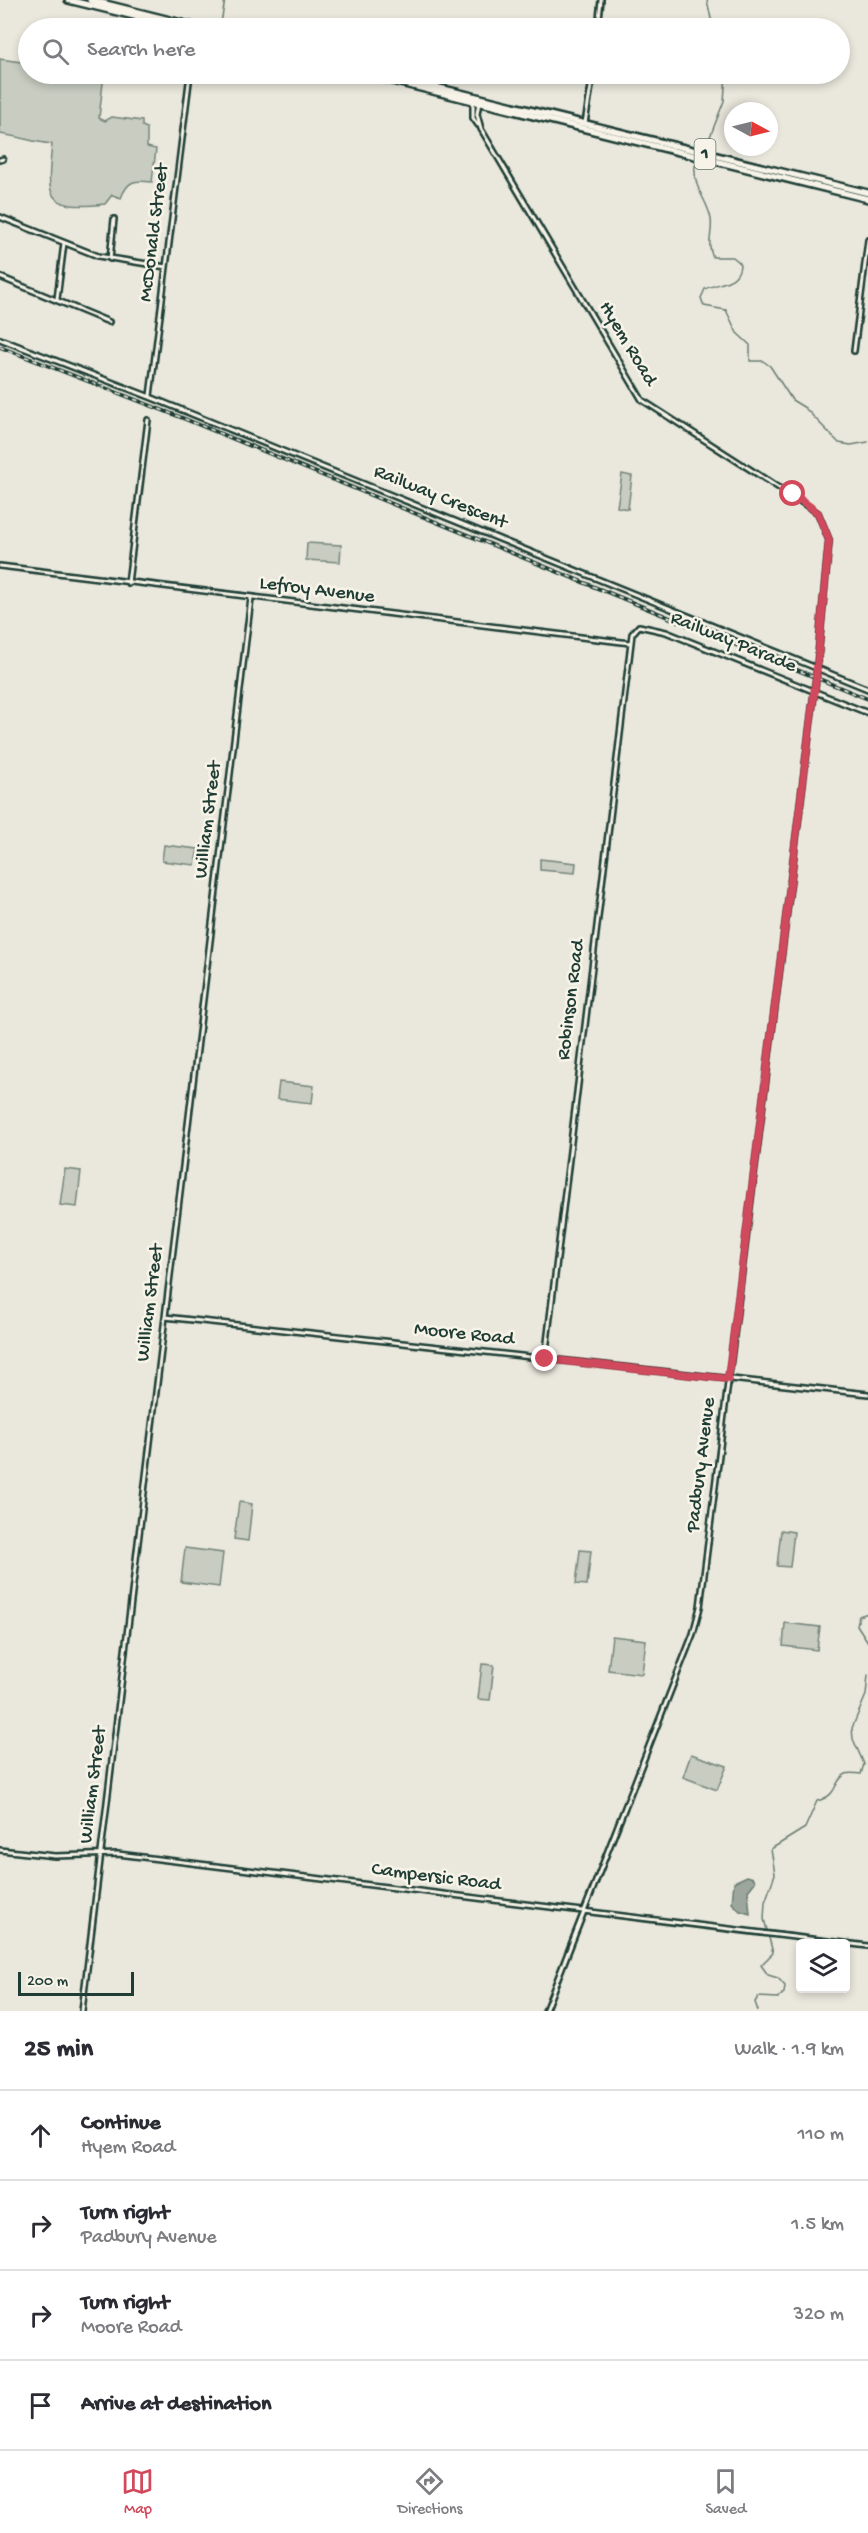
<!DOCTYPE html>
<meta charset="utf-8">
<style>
:root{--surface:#fff;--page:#f2f2f3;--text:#2b2b33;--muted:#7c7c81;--line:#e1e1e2;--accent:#d1495b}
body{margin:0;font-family:"Gochi Hand",sans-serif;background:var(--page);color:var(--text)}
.controls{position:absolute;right:18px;bottom:18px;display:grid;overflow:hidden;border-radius:6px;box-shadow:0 3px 9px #0003}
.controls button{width:54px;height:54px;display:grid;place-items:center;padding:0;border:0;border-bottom:2px solid var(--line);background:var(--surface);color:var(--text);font:30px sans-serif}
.compass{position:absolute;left:724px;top:102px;width:54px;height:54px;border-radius:50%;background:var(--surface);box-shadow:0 3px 9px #0003;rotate:97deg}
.scale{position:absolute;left:18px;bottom:15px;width:116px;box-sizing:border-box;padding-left:6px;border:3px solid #1f3d34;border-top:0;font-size:16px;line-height:21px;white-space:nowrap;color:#1f3d34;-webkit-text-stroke:4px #f7f3e8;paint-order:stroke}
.stop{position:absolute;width:18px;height:18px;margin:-14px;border:4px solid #d1495b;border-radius:50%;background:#fff}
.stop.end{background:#d1495b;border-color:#fff;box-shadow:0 2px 6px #0008}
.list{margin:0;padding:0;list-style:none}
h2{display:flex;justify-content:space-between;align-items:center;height:78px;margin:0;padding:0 24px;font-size:26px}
h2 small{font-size:20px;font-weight:400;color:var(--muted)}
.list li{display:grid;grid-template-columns:39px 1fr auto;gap:18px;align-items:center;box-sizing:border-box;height:90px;padding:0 24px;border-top:2px solid var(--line)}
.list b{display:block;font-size:22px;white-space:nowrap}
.list p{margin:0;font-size:20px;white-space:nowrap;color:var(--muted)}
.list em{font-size:20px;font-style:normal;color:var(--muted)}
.icon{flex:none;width:33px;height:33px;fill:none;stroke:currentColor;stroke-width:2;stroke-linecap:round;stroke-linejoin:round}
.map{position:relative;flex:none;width:868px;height:2011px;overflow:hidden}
.search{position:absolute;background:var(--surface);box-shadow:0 3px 9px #0003;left:18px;right:18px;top:18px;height:66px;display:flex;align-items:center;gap:15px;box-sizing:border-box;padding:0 21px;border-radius:33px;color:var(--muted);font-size:22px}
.sheet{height:438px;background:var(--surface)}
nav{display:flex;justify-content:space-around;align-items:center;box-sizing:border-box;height:84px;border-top:2px solid var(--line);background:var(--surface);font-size:16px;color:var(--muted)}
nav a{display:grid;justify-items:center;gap:3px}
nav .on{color:var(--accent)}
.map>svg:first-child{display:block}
.green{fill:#c8ccc1;stroke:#74847a;stroke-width:1.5}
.water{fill:#9ca69c;stroke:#6a7c72;stroke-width:1.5}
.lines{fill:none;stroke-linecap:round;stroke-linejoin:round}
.stream{stroke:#6a7c72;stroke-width:1.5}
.minor-casing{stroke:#1f3d34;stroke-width:8}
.trunk-casing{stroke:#1f3d34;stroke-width:10}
.minor{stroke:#f7f3e8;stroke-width:3}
.trunk{stroke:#f7f3e8;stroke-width:5}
.rail-casing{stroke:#1f3d34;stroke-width:4}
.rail{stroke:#f7f3e8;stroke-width:1.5;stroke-dasharray:4.5;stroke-linecap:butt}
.route{stroke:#d1495b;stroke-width:8}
.labels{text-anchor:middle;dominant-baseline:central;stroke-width:5;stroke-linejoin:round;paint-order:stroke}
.shield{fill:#f7f3e8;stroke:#60746a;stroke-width:1.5}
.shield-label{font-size:18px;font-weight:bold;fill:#1f3d34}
.street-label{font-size:20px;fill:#1f3d34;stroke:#f7f3e8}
</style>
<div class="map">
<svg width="868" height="2011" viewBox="0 0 868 2011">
<rect width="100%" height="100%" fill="#eae8dd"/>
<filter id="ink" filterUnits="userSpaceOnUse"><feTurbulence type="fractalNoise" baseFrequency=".0167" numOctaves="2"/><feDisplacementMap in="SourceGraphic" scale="12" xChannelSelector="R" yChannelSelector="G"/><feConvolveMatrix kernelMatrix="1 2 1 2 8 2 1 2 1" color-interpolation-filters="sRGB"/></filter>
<g filter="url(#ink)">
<path class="green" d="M0 59 28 63V74H104L99 118 105 121 112 117 142 121V126L147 128V147L156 149 152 182C134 180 128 180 121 198L112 195 105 204C43 211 47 195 52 144 34 143 18 136 0 134Z
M622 474 632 476 628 509 617 507Z
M307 543 341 545 340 562 306 560Z
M164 845 198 849 195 865 162 861Z
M540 859 576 863 575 873 540 870Z
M279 1082 314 1086 312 1103 277 1099Z
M65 1169 81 1171 77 1207 60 1205Z
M239 1502 252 1504 248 1541 234 1539Z
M781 1530 794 1532 790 1567 777 1566Z
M185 1548 223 1553 219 1587 181 1582Z
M580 1550 591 1551 587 1585 576 1584Z
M785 1623 820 1627 817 1650 783 1646Z
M612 1636 646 1640 642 1674 608 1670Z
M482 1664 494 1665 490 1700 478 1699Z
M691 1754 727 1766 717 1790 683 1777Z"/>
<path class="water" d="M747 1876 754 1878 755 1882 748 1891 750 1914 740 1911 732 1903 734 1882Z"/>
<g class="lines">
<path class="stream" d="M707 0 713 28
M221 23 225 0
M708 142 724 101 726 74
M695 165C693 190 707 198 711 219 713 234 706 243 713 257H733L740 263C740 284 719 282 705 289L701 298 704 306 726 310 737 333 750 345V361H763L770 366 792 400 805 408 839 443 851 445 868 442
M868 1613 859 1616 857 1625 868 1642
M758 2011 755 2002 758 1997 778 1998 784 1993 785 1986 778 1978 768 1975 761 1965 773 1953 764 1919 765 1902 775 1874 771 1849 805 1828 817 1801C840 1795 832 1781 846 1774 851 1772 856 1774 861 1774L864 1764 853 1739 852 1728 866 1695 868 1675"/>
<g class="minor-casing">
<path id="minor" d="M598 28 601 0
M473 101V118L478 125
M479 102 477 114 481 129 642 400 818 513 829 540 816 678 700 1607 693 1634 545 2011
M585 123 593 74
M0 160 3 159
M0 217 98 256 166 267
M110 259 114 219
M0 277 109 322
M57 299 64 243
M0 339 150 397 868 689
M854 351 868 240
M150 396 190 74
M0 566 630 643
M128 583 148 420
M165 1317 868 1394
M545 1359 632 634 639 626 666 632 868 713
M0 1850 55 1856 118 1854 868 1946
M82 2011 251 598"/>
</g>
<g class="trunk-casing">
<path id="trunk" d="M68 0 183 28
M90 0 202 28
M364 74 868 199
M383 74 868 193"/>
</g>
<use href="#minor" class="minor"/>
<use href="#trunk" class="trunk"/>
<g class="rail-casing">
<path id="rail" d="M0 347 180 417 868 699"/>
</g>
<use href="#rail" class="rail"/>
</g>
</g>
<g class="lines" filter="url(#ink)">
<path class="route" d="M545 1359 728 1379 816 678 829 540 818 513 793 494"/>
</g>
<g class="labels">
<rect class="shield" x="694.5" y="139" width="21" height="30" rx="4.5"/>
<g class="shield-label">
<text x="705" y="154">1</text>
</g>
<g class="street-label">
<text transform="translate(155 233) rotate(-83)">McDonald Street</text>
<text transform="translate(627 344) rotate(59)">Hyem Road</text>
<text transform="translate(440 498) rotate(22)">Railway Crescent</text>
<text transform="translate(317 591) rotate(7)">Lefroy Avenue</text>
<text transform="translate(733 643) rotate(22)">Railway Parade</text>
<text transform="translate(209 820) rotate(-83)">William Street</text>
<text transform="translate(572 1000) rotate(-83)">Robinson Road</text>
<text transform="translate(151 1303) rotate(-83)">William Street</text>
<text transform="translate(464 1335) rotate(6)">Moore Road</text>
<text transform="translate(702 1465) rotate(-83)">Padbury Avenue</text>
<text transform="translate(94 1785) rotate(-83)">William Street</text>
<text transform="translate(436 1878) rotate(7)">Campersic Road</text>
</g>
</g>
</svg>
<div class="controls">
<button><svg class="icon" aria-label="layers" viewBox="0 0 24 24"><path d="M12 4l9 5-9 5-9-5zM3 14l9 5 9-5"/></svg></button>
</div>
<svg class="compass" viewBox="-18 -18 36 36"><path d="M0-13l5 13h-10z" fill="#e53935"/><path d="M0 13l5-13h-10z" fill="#7c7c81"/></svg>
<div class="scale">200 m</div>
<div class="stop" style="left:793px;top:494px"></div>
<div class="stop end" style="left:545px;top:1359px"></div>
<div class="search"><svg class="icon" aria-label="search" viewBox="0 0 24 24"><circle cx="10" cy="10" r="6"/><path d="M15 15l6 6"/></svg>Search here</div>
</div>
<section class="sheet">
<h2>25 min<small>Walk · 1.9 km</small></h2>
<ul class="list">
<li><svg class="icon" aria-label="ahead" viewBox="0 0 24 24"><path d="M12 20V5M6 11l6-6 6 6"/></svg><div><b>Continue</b><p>Hyem Road</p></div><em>110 m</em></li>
<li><svg class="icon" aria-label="right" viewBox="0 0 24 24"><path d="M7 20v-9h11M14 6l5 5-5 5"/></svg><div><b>Turn right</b><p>Padbury Avenue</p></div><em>1.5 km</em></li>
<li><svg class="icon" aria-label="right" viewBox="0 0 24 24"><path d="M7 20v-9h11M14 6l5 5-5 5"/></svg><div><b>Turn right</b><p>Moore Road</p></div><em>320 m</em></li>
<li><svg class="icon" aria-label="arrive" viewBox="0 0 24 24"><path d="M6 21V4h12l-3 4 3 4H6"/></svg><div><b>Arrive at destination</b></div></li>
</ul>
</section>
<nav>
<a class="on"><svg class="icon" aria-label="map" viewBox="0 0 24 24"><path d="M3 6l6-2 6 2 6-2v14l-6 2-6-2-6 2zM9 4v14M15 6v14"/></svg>Map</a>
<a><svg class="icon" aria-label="directions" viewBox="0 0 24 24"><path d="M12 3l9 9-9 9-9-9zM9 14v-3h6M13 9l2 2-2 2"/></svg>Directions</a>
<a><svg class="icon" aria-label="saved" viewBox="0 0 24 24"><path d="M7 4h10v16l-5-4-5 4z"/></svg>Saved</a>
</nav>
